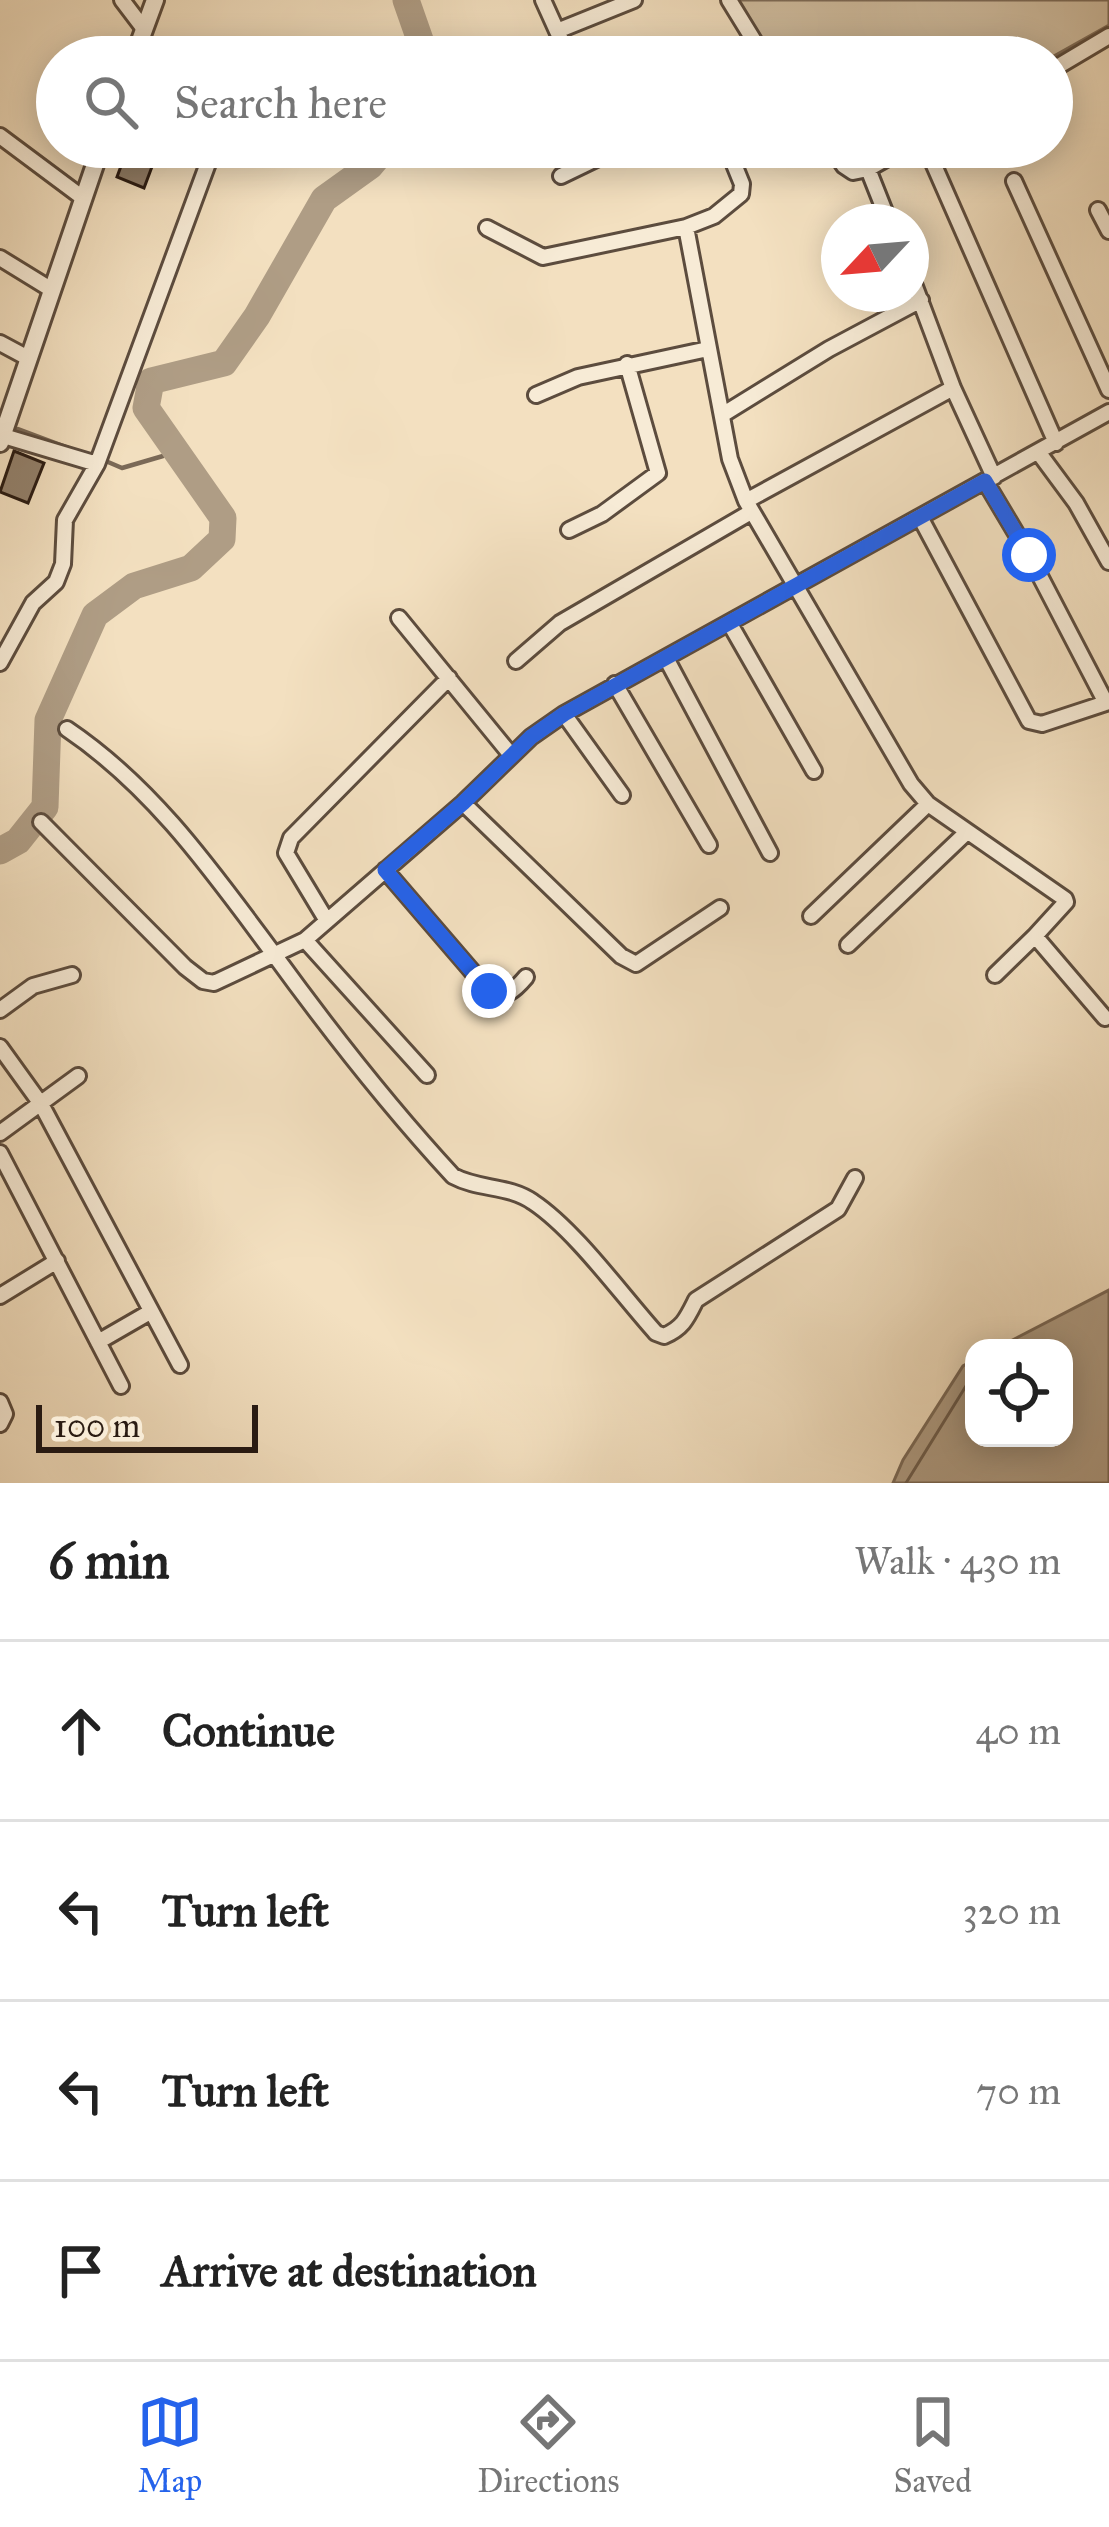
<!DOCTYPE html>
<meta charset="utf-8">
<style>
:root{--surface:#fff;--page:#f6f6f6;--text:#222;--muted:#767676;--line:#e0e0e0;--accent:#2563eb}
body{margin:0;font-family:"IM FELL Great Primer",serif;background:var(--page);color:var(--text)}
.controls{position:absolute;right:36px;bottom:36px;display:grid;overflow:hidden;border-radius:24px;box-shadow:0 6px 30px #0003}
.controls button{width:108px;height:108px;display:grid;place-items:center;padding:0;border:0;border-bottom:3px solid var(--line);background:var(--surface);color:var(--text);font:60px sans-serif}
.compass{position:absolute;left:821px;top:204px;width:108px;height:108px;border-radius:50%;background:var(--surface);box-shadow:0 6px 30px #0003;rotate:244deg}
.scale{position:absolute;left:36px;bottom:30px;width:222px;box-sizing:border-box;padding-left:12px;border:6px solid #2a1b12;border-top:0;font-size:33px;line-height:42px;white-space:nowrap;color:#2a1b12;-webkit-text-stroke:9px #f7ebd6;paint-order:stroke}
.stop{position:absolute;width:36px;height:36px;margin:-27px;border:9px solid #2563eb;border-radius:50%;background:#fff}
.stop.end{background:#2563eb;border-color:#fff;box-shadow:0 3px 12px #0008}
.list{margin:0;padding:0;list-style:none}
h2{display:flex;justify-content:space-between;align-items:center;height:156px;margin:0;padding:0 48px;font-size:51px}
h2 small{font-size:39px;font-weight:400;color:var(--muted)}
.list li{display:grid;grid-template-columns:78px 1fr auto;gap:36px;align-items:center;box-sizing:border-box;height:180px;padding:0 48px;border-top:3px solid var(--line)}
.list b{display:block;font-size:45px;white-space:nowrap}
.list em{font-size:39px;font-style:normal;color:var(--muted)}
.icon{flex:none;width:66px;height:66px;fill:none;stroke:currentColor;stroke-width:2;stroke-linecap:round;stroke-linejoin:round}
.map{position:relative;flex:none;width:1109px;height:1483px;overflow:hidden}
.search{position:absolute;background:var(--surface);box-shadow:0 6px 30px #0003;left:36px;right:36px;top:36px;height:132px;display:flex;align-items:center;gap:30px;box-sizing:border-box;padding:0 42px;border-radius:66px;color:var(--muted);font-size:45px}
.sheet{height:876px;background:var(--surface)}
nav{display:flex;justify-content:space-around;align-items:center;box-sizing:border-box;height:168px;border-top:3px solid var(--line);background:var(--surface);font-size:33px;color:var(--muted)}
nav a{display:grid;justify-items:center;gap:6px}
nav .on{color:var(--accent)}
.map>svg:first-child{display:block}
.green{fill:#d1bfa2;stroke:#7e6d5a;stroke-width:3}
.water{fill:#af9d85;stroke:#7a6957;stroke-width:3}
.lines{fill:none;stroke-linecap:round;stroke-linejoin:round}
.shore{stroke:#6c5c4c;stroke-width:3}
.stream{stroke:#7a6957;stroke-width:4.5}
.river{stroke:#af9d85;stroke-width:27}
.building{fill:#93816c;stroke:#2a1b12;stroke-width:3}
.minor-casing{stroke:#5c4c3e;stroke-width:20}
.tertiary-casing{stroke:#5c4c3e;stroke-width:22}
.minor{stroke:#f7ebd6;stroke-width:14}
.tertiary{stroke:#f7ebd6;stroke-width:16}
.route{stroke:#2563eb;stroke-width:15}
</style>
<div class="map">
<svg width="1109" height="1483" viewBox="0 0 1109 1483">
<rect width="100%" height="100%" fill="#f3e0c0"/>
<filter id="stains"><feTurbulence type="fractalNoise" baseFrequency=".00167" numOctaves="4"/><feColorMatrix values="0 0 0 0 .2 0 0 0 0 .09 0 0 0 0 .02 0 0 0 .5 -.17"/></filter>
<radialGradient id="worn" r=".72"><stop offset=".6" stop-color="#630" stop-opacity="0"/><stop offset="1" stop-color="#630" stop-opacity=".3"/></radialGradient>
<path class="green" d="M736 0H1109V25L1052 57H772Z"/>
<path class="water" d="M1109 1290V1483H893L903 1460 963 1366 974 1360V1438H1064V1348H997Z"/>
<g class="lines">
<path class="shore" d="M906 1483 974 1373"/>
<path class="stream" d="M18 429 74 450
M101 459 122 468 163 456"/>
<path class="river" d="M406 0 426 57
M0 851 18 841 45 807 48 720 95 615 134 586 191 568 222 539 223 518 146 408 151 381 224 363 257 316 324 199 370 166 386 147"/>
</g>
<path class="building" d="M128 147 156 156 144 188 117 177Z
M14 451 44 463 28 503 0 492Z"/>
<g class="lines">
<g class="minor-casing">
<path id="minor" d="M122 0 144 29
M543 0 557 31
M729 0 764 57
M569 57 557 31 634 0
M1052 70 1109 36
M0 136 83 198
M727 147 742 184 741 194 714 216 686 227 730 459 746 501 911 784 928 804 1065 899 1066 902 1035 936 1105 1018
M831 147 844 166 853 172 868 169 907 147
M926 147 1056 443
M868 169 889 222
M561 176 621 147
M1014 181 1109 390
M1098 210 1109 231
M487 228 543 257 686 227
M0 258 52 290
M911 276 953 388 994 477
M0 343 28 358
M536 395 578 377 708 349
M722 415 829 349 921 300
M0 435 97 464
M1039 453 1076 503 1109 562
M985 481 1029 555 1106 703
M746 501 953 388
M920 517 1029 721 1042 724 1109 702
M569 530 602 514 658 473 627 364
M399 618 511 755
M730 624 814 771
M666 658 770 853
M516 661 560 623 751 512
M0 663 33 603 56 582 63 564 65 520 97 464 214 147
M615 684 709 845
M564 714 622 795
M67 729C153 787 212 871 273 953 326 1026 392 1110 453 1176 479 1190 509 1185 533 1202 575 1230 621 1294 656 1333L664 1336C683 1328 687 1318 696 1300L838 1209 855 1178
M463 803 621 956 636 964 720 908
M41 822 185 967 203 981 214 983 305 940 463 803 531 737 564 714 1109 412
M385 870 489 991C505 1000 515 990 526 977
M811 916 928 804
M327 921 286 853 291 838 449 678
M305 940 427 1075
M848 945 967 832
M995 975 1035 936
M0 1010 33 986 72 975
M0 1047 41 1104 180 1365
M0 1133 78 1076
M0 1153 121 1386
M0 1296 57 1261
M98 1342 150 1312
M0 1402 5 1414 0 1424"/>
</g>
<g class="tertiary-casing">
<path id="tertiary" d="M134 57 155 0
M0 443 101 147"/>
</g>
<use href="#minor" class="minor"/>
<use href="#tertiary" class="tertiary"/>
</g>
<g class="lines">
<path class="route" d="M489 991 385 870 463 803 531 737 564 714 985 481 1029 555"/>
</g>
<rect width="100%" height="100%" filter="url(#stains)"/>
<rect width="100%" height="100%" fill="url(#worn)"/>
</svg>
<div class="controls">
<button><svg class="icon" aria-label="locate" viewBox="0 0 24 24"><circle cx="12" cy="12" r="6"/><path d="M12 2v4M12 18v4M2 12h4M18 12h4"/></svg></button>
</div>
<svg class="compass" viewBox="-18 -18 36 36"><path d="M0-13l5 13h-10z" fill="#e53935"/><path d="M0 13l5-13h-10z" fill="#767676"/></svg>
<div class="scale">100 m</div>
<div class="stop" style="left:1029px;top:555px"></div>
<div class="stop end" style="left:489px;top:991px"></div>
<div class="search"><svg class="icon" aria-label="search" viewBox="0 0 24 24"><circle cx="10" cy="10" r="6"/><path d="M15 15l6 6"/></svg>Search here</div>
</div>
<section class="sheet">
<h2>6 min<small>Walk · 430 m</small></h2>
<ul class="list">
<li><svg class="icon" aria-label="ahead" viewBox="0 0 24 24"><path d="M12 20V5M6 11l6-6 6 6"/></svg><div><b>Continue</b></div><em>40 m</em></li>
<li><svg class="icon" aria-label="left" viewBox="0 0 24 24"><path d="M17 20v-9H6M10 6l-5 5 5 5"/></svg><div><b>Turn left</b></div><em>320 m</em></li>
<li><svg class="icon" aria-label="left" viewBox="0 0 24 24"><path d="M17 20v-9H6M10 6l-5 5 5 5"/></svg><div><b>Turn left</b></div><em>70 m</em></li>
<li><svg class="icon" aria-label="arrive" viewBox="0 0 24 24"><path d="M6 21V4h12l-3 4 3 4H6"/></svg><div><b>Arrive at destination</b></div></li>
</ul>
</section>
<nav>
<a class="on"><svg class="icon" aria-label="map" viewBox="0 0 24 24"><path d="M3 6l6-2 6 2 6-2v14l-6 2-6-2-6 2zM9 4v14M15 6v14"/></svg>Map</a>
<a><svg class="icon" aria-label="directions" viewBox="0 0 24 24"><path d="M12 3l9 9-9 9-9-9zM9 14v-3h6M13 9l2 2-2 2"/></svg>Directions</a>
<a><svg class="icon" aria-label="saved" viewBox="0 0 24 24"><path d="M7 4h10v16l-5-4-5 4z"/></svg>Saved</a>
</nav>
